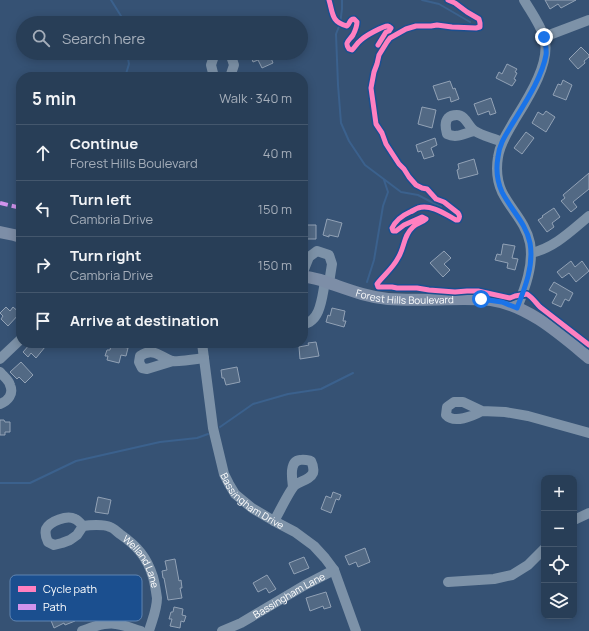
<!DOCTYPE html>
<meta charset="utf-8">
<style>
:root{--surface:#283e57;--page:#344961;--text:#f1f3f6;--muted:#a5aeba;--line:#44576d}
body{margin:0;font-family:Manrope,sans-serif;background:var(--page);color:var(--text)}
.controls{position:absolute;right:12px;bottom:12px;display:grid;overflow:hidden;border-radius:8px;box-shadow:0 2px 10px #0003}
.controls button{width:36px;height:36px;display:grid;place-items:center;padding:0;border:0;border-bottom:1px solid var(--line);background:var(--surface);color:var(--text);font:20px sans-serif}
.stop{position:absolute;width:12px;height:12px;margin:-9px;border:3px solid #1a73e8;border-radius:50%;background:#fff}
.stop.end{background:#1a73e8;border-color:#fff;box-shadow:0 1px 4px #0008}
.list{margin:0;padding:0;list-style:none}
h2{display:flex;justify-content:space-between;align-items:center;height:52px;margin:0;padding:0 16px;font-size:17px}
h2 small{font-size:13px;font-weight:400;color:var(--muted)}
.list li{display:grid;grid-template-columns:26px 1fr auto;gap:12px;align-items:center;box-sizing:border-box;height:56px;padding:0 16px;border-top:1px solid var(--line)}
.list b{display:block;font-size:15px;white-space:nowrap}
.list p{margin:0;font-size:13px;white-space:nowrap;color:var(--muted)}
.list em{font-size:13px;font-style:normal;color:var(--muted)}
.icon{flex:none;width:22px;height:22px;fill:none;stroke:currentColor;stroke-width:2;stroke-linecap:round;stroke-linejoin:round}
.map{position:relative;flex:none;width:589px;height:631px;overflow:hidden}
.search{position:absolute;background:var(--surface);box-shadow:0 2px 10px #0003;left:16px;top:16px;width:292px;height:44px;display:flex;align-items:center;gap:10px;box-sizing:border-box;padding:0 14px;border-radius:22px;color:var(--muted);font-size:15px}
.panel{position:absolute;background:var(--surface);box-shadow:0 2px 10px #0003;left:16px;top:72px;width:292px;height:276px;border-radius:16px}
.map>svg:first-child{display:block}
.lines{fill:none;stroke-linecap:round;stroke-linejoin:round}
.stream{stroke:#3b618d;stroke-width:2}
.building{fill:#526984;stroke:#92a2b6}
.minor{stroke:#7d92a8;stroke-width:10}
.major{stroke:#7d8ea7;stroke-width:12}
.quiet{stroke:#d193ec;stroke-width:4;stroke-dasharray:8 4;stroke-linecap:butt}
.cycleway-casing{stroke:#1b4f8f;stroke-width:8}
.cycleway{stroke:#ff80c0;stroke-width:5}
.route{stroke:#1a73e8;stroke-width:5}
.labels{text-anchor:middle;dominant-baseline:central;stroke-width:3;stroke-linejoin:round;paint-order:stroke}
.street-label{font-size:10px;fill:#fff;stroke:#1b4f8f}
.key{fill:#1b4f8f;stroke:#5f84b1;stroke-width:1}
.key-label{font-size:11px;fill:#fff}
</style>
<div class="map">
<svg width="589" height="631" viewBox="0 0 589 631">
<rect width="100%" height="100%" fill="#365274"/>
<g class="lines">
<path class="stream" d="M111 0 121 16 122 23
M342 0V9L340 24 336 34 338 85 341 123 349 141 365 165 401 192 418 195 441 207
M422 0 439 4 470 22
M125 77 129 64 127 53
M367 282 374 260 383 206 388 192 384 180
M220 427 253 404 288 394 321 389 353 373
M0 483H30L76 461 160 442 197 438 208 434"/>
</g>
<path class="building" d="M545 0H576L561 8 558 4 550 9Z
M581 47 589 55V57L584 61 585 63 578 69 569 59Z
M253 53H269L273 63 262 68 258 60 253 62 250 54Z
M507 64 517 69 515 72 517 73 514 79 516 80 512 86 496 78 499 72 502 74Z
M563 80 572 85 566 100 553 95 558 84 561 85Z
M450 81 453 89 455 88 459 99 451 102 450 97 438 100 433 86Z
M491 98 496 113 490 115 489 111 478 115 474 104Z
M422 107 436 110 432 128 418 124Z
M546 111 555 117 546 132 532 123 538 112 543 115Z
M526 132 534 138 522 154 514 148Z
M435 138 437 145 431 148 434 156 424 159 421 151 418 152 416 145Z
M474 159 478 174 459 179 457 170 459 169 458 164Z
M589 173V189L573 202 577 207 571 212 561 201 565 198 563 195Z
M554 208 560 217 552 223 554 227 547 232 538 220 543 217 542 216Z
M327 219 342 223 338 237 329 235V237L323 235Z
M303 225H316V239H303Z
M503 244 515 246 512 258 518 259 515 270 507 268 508 263 495 260 497 254 501 255Z
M444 251 451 258 444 264 450 270 443 277 430 263Z
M571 261 575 267 582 261 589 271 576 282 569 273 562 278 557 272Z
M554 282 573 293 569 301 565 299 561 307 552 303 557 294 549 290Z
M6 307 10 311 13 307 20 313 8 326 1 319 3 316 0 313Z
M332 308 345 311 343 321H346L344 327 326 322 328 315 330 316Z
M316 342 319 356 300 359 299 347 309 345 308 343Z
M31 343H34L36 345 38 343H40L45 347 36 358 31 353 28 357 23 352Z
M111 345 128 348 126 356 121 355 119 363 107 360 108 356H105L107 350H110Z
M21 362 33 375 25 383 19 377 17 379 10 372Z
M237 367 240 382 226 385 224 378H222L221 370Z
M0 420H4L5 422H10V432H5V435H0Z
M333 492 341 495 339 500 336 499 331 513 321 509 326 496 331 498Z
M98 497 111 500 108 514 95 512Z
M365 548 370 562 358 567 356 562 349 565 345 556Z
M304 557 309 568 294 574 289 563Z
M175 559 179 581 181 580 182 588H180L182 598 168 600 164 578H163L162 571 167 570 165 561Z
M267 575 276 589 269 593 266 588 258 592 253 583Z
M326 592 331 607 324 609 323 606 310 611 306 598Z
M68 604 75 621 65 625 64 623 54 628 48 613Z
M174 607 183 609 182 615 186 616 184 622 181 621 180 628 170 626 172 619H169L171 612H173Z"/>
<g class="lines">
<g class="minor">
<path d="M544 37 589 20"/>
<path d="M225 53 231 56 234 65 230 77"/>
<path d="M214 77 211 65 214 56 222 53"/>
<path d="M474 131C464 133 457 139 447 134 446 129 444 123 448 118 450 116 453 115 457 115 466 115 468 127 475 131 482 136 494 138 502 142"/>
<path d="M531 253C554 248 571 231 589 216"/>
<path d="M303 272 309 257 317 251 329 255 332 264 329 283"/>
<path d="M517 308C525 288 534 265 530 243 526 223 511 210 502 192 497 181 496 169 498 157 500 143 508 132 514 121 527 100 552 62 544 37 540 24 531 12 524 0"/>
<path d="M303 324C321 322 322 296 325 282"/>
<path id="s1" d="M202 343 213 428 224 474 229 484 235 494 252 508 274 521 295 532 314 546 325 558 334 570 356 631"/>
<path d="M0 359 21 339"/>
<path d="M173 361 147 369 142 368 139 362 140 356C154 347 160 357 172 361 177 362 197 359 204 358"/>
<path d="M0 372C3 376 9 380 10 385 14 394 8 401 0 404"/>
<path d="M482 411C473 416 454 424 446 415L447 407 454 402H463L482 411 505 412 528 416 589 433"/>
<path d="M574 520 589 513"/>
<path d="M274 521C279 513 289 491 295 485 300 481 310 480 313 473 314 469 313 465 311 461 307 460 304 459 300 460 289 461 292 479 293 487"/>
<path id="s2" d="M83 526 77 535 70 540 62 543 54 545 48 542C46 538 45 533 46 529 50 521 67 515 75 519 78 520 81 524 83 526 89 525 104 524 110 527 114 528 117 532 120 534 137 546 147 557 153 577 155 584 156 591 157 598 157 610 152 620 149 631"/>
<path d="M448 582 494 579 512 575 528 565 544 549"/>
<path d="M82 631C92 627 105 622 116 624 125 625 133 629 141 631"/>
<path id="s3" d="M222 631 241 623 305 585 334 570"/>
</g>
<g class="major">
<path d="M0 232 14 235 21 237"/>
<path id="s4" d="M303 276C311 278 319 279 326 282 347 289 366 297 388 299 413 301 438 299 464 299 473 299 482 299 491 300 528 305 561 335 589 358"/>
</g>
<path class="quiet" d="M0 203 21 208"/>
<g class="cycleway-casing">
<path id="cycleway" d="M329 0C333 13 331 22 347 26 350 24 349 19 354 19L357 22C357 26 355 31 353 35 349 41 344 42 349 49L352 50C355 47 357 43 361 40 365 36 383 26 388 26 389 26 390 27 391 28L389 31 386 32 378 45
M448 0 455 3 467 12 479 19 480 23V27L476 28 452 27 437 25 431 26H416L406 29 390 38 387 42 379 55 377 64 374 72 371 88 376 124 382 133 386 144 399 164 404 169 409 177 416 185 422 188 427 189 436 199 444 202 458 213C460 216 460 217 458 220H456C445 214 431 204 418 208 415 209 413 211 410 212 401 216 396 220 392 228L393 231H396L404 225 422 217 426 219C422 223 416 223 413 227 403 236 405 247 398 258 393 268 384 275 377 284L378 287H392L397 288H417L429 290 455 292 467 291H478L510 298 515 296 527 294C533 298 536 303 540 307L589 345"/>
</g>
<use href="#cycleway" class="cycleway"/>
</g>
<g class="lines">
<path class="route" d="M481 299 502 302 517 308C525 288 534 265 530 243 526 223 511 210 502 192 497 181 496 168 498 157 499 145 505 136 511 126 523 106 542 78 546 55 547 49 545 43 544 37"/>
</g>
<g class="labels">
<g class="street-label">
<text stroke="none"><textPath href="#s4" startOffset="105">Forest Hills Boulevard</textPath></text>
<text stroke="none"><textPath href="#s1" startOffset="173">Bassingham Drive</textPath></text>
<text stroke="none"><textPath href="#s2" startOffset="175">Welland Lane</textPath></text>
<text stroke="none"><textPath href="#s3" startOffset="76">Bassingham Lane</textPath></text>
</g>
</g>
<rect x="10" y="575" width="132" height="46" rx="6" class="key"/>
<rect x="18" y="586" width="18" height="6" fill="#ff80c0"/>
<rect x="18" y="604" width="18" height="6" fill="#d193ec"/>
<g class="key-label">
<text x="43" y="593">Cycle path</text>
<text x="43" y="611">Path</text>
</g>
</svg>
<div class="controls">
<button>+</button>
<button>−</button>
<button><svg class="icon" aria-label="locate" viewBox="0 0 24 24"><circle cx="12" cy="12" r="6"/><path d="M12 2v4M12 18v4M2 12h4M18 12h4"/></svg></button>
<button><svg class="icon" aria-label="layers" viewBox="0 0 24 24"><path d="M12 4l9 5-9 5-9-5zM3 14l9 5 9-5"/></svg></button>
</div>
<div class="stop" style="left:481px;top:299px"></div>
<div class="stop end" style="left:544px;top:37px"></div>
<div class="search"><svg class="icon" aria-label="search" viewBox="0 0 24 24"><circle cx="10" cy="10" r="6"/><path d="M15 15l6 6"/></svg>Search here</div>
<section class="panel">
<h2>5 min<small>Walk · 340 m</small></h2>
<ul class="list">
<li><svg class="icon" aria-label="ahead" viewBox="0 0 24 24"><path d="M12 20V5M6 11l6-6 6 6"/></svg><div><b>Continue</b><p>Forest Hills Boulevard</p></div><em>40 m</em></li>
<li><svg class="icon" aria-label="left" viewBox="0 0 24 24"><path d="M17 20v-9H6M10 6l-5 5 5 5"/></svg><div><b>Turn left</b><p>Cambria Drive</p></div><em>150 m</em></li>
<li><svg class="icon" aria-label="right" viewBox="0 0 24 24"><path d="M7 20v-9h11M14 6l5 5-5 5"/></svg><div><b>Turn right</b><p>Cambria Drive</p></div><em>150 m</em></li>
<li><svg class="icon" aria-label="arrive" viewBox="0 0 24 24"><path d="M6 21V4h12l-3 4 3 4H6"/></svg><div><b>Arrive at destination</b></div></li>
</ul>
</section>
</div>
